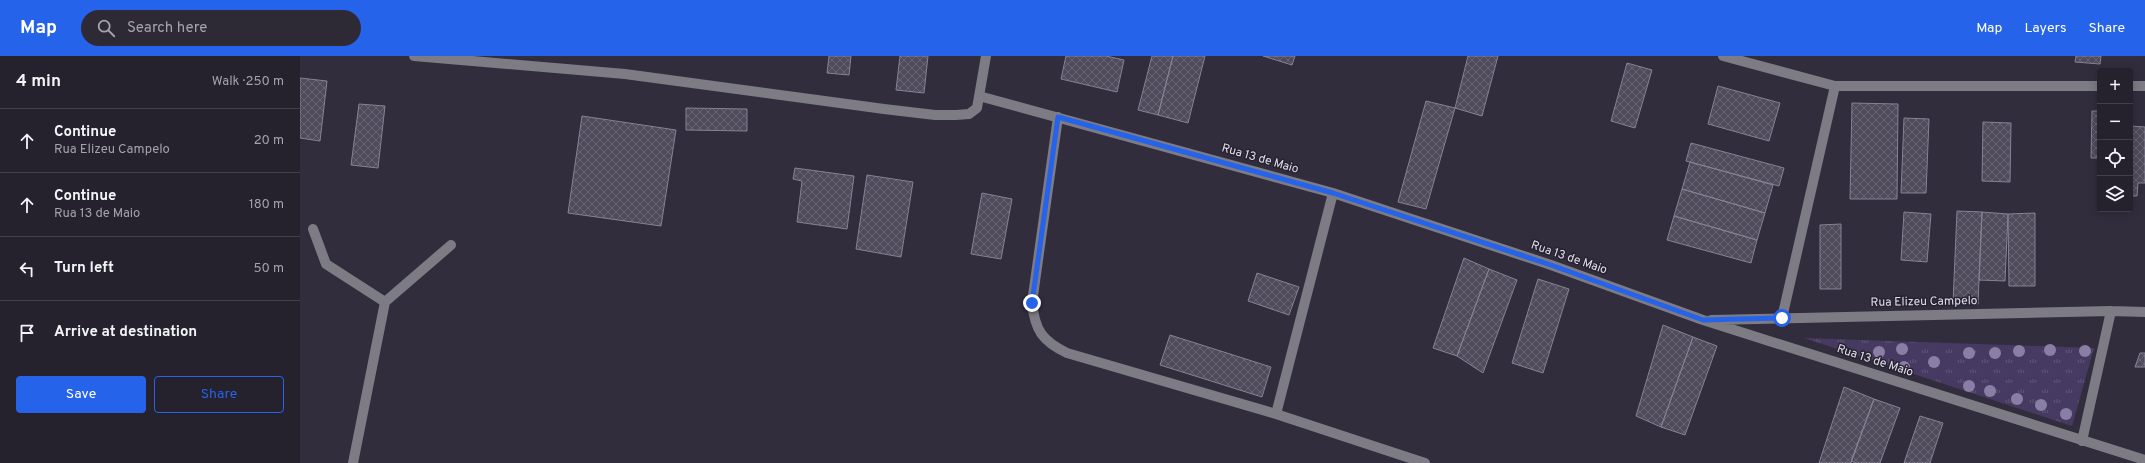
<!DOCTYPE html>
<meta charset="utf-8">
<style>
:root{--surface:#25222e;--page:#2d2a36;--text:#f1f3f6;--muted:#a3a4aa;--line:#423f4a;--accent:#2563eb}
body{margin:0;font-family:Overpass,sans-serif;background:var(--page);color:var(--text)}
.controls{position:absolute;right:12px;top:12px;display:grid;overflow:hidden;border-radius:4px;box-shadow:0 2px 10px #0003}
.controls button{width:36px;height:36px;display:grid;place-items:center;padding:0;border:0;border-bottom:1px solid var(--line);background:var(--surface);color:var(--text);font:20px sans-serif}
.stop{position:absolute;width:12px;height:12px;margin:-9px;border:3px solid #2563eb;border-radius:50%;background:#fff}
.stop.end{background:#2563eb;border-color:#fff;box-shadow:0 1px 4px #0008}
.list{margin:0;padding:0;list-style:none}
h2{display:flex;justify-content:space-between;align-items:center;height:52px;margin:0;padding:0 16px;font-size:17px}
h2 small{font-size:13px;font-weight:400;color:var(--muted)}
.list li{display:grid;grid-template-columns:26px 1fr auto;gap:12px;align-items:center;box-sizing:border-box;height:64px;padding:0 16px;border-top:1px solid var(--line)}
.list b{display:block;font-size:15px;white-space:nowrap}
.list p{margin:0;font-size:13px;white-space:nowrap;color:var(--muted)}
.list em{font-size:13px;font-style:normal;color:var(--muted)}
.actions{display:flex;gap:8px;padding:12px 16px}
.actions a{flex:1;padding:9px 0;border:1px solid var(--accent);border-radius:4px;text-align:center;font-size:14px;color:var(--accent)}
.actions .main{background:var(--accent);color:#fff}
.icon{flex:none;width:22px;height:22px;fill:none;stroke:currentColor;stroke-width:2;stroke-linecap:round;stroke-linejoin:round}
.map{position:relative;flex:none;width:1845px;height:407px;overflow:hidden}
header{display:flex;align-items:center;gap:24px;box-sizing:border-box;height:56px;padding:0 20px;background:var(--accent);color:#fff}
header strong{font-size:19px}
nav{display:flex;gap:22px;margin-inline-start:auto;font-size:14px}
.search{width:280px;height:36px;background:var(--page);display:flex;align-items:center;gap:10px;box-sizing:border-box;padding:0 14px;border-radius:22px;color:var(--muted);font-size:15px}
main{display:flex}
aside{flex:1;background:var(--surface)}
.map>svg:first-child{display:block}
.grass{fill:url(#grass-tufts)}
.building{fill:url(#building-cross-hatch);stroke:#868294}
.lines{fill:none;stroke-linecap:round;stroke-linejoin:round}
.minor{stroke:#7d7b83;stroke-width:10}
.tree{fill:#897fa4}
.route{stroke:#2563eb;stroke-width:5}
.labels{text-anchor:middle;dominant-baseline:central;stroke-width:3;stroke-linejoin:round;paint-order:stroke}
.street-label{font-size:12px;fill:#e1dee9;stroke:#272332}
</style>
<header>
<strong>Map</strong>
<div class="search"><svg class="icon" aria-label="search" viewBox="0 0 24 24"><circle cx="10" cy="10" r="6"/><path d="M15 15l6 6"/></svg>Search here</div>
<nav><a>Map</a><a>Layers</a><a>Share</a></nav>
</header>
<main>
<aside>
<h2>4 min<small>Walk · 250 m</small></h2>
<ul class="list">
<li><svg class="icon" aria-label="ahead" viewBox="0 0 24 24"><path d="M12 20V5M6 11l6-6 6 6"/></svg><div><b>Continue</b><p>Rua Elizeu Campelo</p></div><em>20 m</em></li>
<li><svg class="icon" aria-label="ahead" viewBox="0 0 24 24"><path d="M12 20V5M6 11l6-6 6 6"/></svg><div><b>Continue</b><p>Rua 13 de Maio</p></div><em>180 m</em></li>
<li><svg class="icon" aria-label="left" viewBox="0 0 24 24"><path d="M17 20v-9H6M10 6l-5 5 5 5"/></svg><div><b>Turn left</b></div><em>50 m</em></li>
<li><svg class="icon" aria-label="arrive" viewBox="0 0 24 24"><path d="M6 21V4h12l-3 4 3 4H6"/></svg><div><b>Arrive at destination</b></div></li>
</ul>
<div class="actions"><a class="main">Save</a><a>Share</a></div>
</aside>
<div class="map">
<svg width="1845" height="407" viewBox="0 0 1845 407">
<defs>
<pattern id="grass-tufts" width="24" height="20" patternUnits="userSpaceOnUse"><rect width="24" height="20" fill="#463a62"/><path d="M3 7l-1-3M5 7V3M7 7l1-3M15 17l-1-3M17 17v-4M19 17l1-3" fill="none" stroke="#605678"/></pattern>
<pattern id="building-cross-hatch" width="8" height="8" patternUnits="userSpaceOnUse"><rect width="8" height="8" fill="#4f4b5b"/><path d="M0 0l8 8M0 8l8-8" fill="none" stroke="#686473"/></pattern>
</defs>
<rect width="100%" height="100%" fill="#312d3d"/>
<path class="grass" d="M1504 282 1794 292 1772 370Z"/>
<path class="building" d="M529 0H551L549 19 527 17Z
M600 0H628L624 37 596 34Z
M766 0H806L824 4 817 36 761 23Z
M852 0H873L858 59 838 54Z
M873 0H905L888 67 858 59Z
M963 0H995L992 9Z
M1168 0H1198L1182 60 1155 52Z
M1776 0H1801L1800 8 1775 6Z
M1327 7 1352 14 1335 72 1311 65Z
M0 22 27 25 20 85 0 82Z
M1418 30 1480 47 1469 85 1408 68Z
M1126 45 1155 52 1126 153 1098 146Z
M1552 47 1598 48 1597 143H1550Z
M59 48 85 50 78 112 51 109Z
M386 52 447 53V75L386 74Z
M1792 55H1800V102H1791Z
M282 60 376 74 361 170 268 157Z
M1604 62 1629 63 1626 137H1601Z
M1683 66 1711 67 1710 126 1682 125Z
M1830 70 1845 71V127H1838L1837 140H1830Z
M1391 87 1484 112 1479 130 1386 105Z
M1390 106 1473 129 1465 157 1382 133Z
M495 112 554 120 547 173 497 166 502 125 493 123Z
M567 119 613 126 601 201 556 193Z
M1382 133 1465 157 1457 184 1374 160Z
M682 137 712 143 701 203 671 198Z
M1657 155 1682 156 1678 248 1653 247Z
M1604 156 1631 158 1627 206 1601 204Z
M1682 156 1708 158 1705 225 1679 224Z
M1735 157V230H1709L1708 158Z
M1374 160 1457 184 1451 207 1367 184Z
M1541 168V233H1520V169Z
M1164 202 1189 213 1157 300 1133 292Z
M1189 213 1217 224 1183 317 1157 300Z
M957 217 999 231 989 259 948 245Z
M1238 223 1269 233 1243 317 1212 307Z
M1363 269 1393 281 1361 371 1336 360Z
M870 279 971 311 962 341 860 309Z
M1393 281 1417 290 1385 379 1361 371Z
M1840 297H1845V311H1835Z
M1544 331 1574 343 1551 407H1519Z
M1574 343 1600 352 1580 407H1556L1551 405Z
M1620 360 1643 367 1630 407H1604Z"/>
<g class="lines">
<path class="minor" d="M114 0 325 18 584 53 635 59H656L669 58 677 52 686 0
M1423 0 1535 30H1800
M1830 30H1845
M679 40 1033 137 1251 209 1403 264 1845 404
M758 61 732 247C735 274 742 285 767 297L976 358 1125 407
M13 173 26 208 85 246
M1482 262 1535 30
M1411 264 1811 255 1845 256
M976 358 1033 137
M1782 385 1811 255
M53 407 85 246 151 189"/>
</g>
<g class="tree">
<circle cx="1602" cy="293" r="6"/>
<circle cx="1750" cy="294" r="6"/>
<circle cx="1719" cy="295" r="6"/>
<circle cx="1785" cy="295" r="6"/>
<circle cx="1579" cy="296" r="6"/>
<circle cx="1669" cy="297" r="6"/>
<circle cx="1695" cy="297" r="6"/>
<circle cx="1634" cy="306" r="6"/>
<circle cx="1604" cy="311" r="6"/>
<circle cx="1669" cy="330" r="6"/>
<circle cx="1690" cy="335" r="6"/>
<circle cx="1717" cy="343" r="6"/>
<circle cx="1741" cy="349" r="6"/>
<circle cx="1766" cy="358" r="6"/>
</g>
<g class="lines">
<path class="route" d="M732 247 758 61 1033 137 1251 209 1403 264 1482 262"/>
</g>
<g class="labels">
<g class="street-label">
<text transform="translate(960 103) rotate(16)">Rua 13 de Maio</text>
<text transform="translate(1269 202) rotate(19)">Rua 13 de Maio</text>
<text transform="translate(1624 246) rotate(-1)">Rua Elizeu Campelo</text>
<text transform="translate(1575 305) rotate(18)">Rua 13 de Maio</text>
</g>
</g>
</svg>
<div class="controls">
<button>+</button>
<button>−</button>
<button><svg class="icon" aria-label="locate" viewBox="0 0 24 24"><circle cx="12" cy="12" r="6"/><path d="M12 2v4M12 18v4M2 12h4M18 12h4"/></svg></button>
<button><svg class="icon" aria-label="layers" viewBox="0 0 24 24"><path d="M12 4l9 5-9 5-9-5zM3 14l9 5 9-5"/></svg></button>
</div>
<div class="stop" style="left:1482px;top:262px"></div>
<div class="stop end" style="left:732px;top:247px"></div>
</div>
</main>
